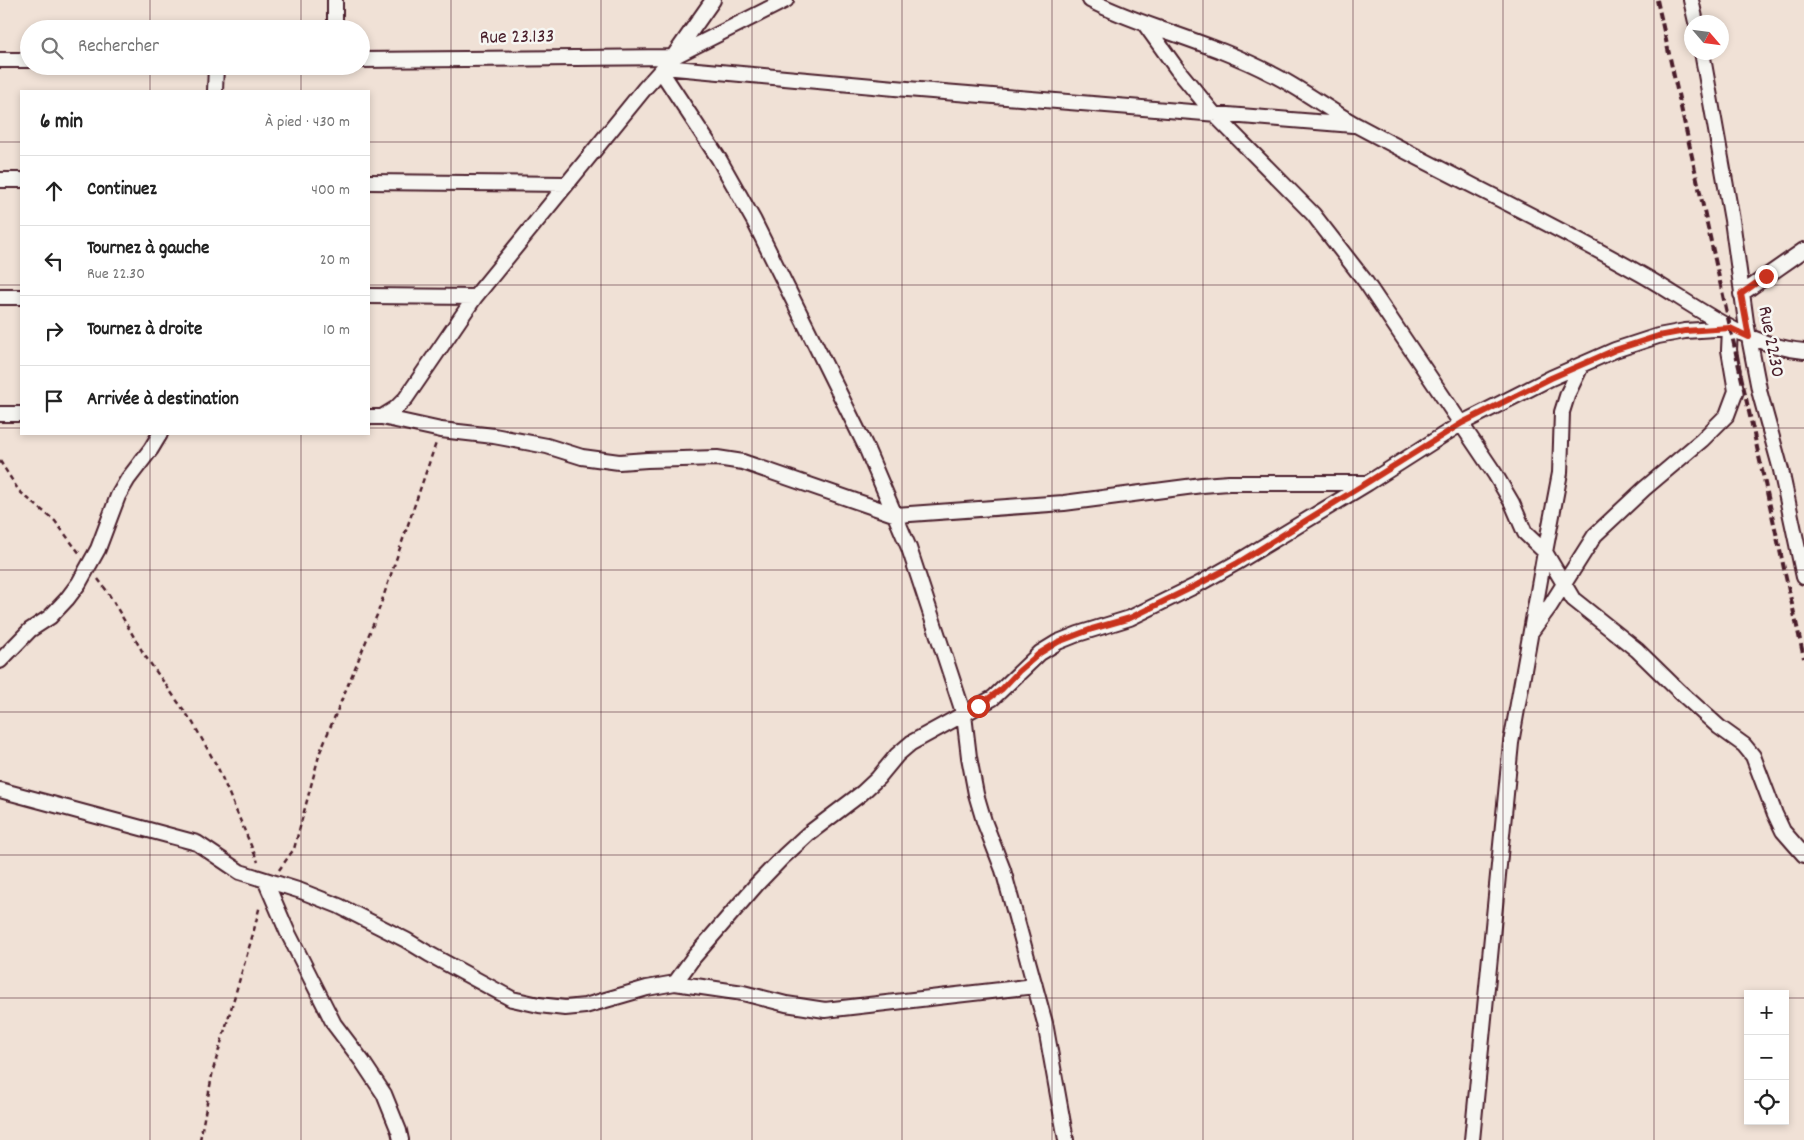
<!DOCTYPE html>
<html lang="fr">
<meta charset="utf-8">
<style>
:root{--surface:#fff;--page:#f2f2f2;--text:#222;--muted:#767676;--line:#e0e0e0}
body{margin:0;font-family:Dekko,sans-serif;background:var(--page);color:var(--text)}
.controls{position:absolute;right:15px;bottom:15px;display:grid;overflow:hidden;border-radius:0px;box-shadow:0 2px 8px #0003}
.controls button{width:45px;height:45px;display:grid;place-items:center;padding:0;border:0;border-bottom:1px solid var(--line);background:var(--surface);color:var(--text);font:25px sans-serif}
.compass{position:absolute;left:1684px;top:15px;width:45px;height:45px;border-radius:50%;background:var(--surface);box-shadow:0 2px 8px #0003;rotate:118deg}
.stop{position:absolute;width:15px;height:15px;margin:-11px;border:4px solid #c8321e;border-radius:50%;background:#fff}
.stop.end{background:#c8321e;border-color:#fff;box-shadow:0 1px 5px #0008}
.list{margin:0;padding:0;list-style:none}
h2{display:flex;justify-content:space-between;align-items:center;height:65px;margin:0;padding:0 20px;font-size:21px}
h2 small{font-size:16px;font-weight:400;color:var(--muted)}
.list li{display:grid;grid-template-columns:32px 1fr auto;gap:15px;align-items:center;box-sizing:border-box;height:70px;padding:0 20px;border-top:1px solid var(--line)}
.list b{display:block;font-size:19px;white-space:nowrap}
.list p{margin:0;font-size:16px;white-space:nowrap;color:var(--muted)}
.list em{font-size:16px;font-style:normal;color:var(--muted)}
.icon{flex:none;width:28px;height:28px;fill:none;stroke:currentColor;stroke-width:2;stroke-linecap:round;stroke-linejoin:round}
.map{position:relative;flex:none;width:1804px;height:1140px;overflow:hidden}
.search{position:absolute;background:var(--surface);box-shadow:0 2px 8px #0003;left:20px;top:20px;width:350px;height:55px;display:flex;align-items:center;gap:12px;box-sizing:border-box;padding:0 18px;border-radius:28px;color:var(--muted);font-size:19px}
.panel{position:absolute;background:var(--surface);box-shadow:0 2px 8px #0003;left:20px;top:90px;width:350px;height:345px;border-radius:0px}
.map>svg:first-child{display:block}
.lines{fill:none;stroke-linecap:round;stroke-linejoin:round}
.minor-casing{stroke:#4a1f2b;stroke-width:18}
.path{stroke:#4a1f2b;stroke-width:2.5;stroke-dasharray:5 4;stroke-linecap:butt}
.minor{stroke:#f6f6f2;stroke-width:14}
.rail{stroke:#4a1f2b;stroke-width:4;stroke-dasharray:8 4;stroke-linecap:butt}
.route{stroke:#c8321e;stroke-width:6}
.grid{fill:none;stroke:#4a1f2b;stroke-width:1;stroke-opacity:0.55}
.labels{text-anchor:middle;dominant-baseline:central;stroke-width:5;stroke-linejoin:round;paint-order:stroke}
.street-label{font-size:20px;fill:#4a1f2b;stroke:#f6f6f2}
</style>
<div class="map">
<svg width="1804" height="1140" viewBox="0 0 1804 1140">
<rect width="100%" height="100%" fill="#f0e1d6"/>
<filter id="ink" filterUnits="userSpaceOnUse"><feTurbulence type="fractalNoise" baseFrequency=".02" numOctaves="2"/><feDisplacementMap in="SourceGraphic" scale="10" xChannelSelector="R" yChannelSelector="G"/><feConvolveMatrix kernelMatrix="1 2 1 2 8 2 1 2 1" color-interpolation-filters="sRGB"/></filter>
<g filter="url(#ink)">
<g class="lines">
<g class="minor-casing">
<path id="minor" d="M1090 0C1116 14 1144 23 1172 33 1206 45 1240 57 1272 74 1302 89 1329 110 1358 126 1451 176 1547 221 1639 273 1693 303 1740 345 1804 351
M1691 0 1696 22
M1144 23 1177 69 1214 114 1313 214 1365 281 1495 474 1512 503 1525 533 1545 552 1573 599 1637 650 1679 691 1719 727 1744 745 1753 756 1775 814 1783 831 1804 855
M335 29V0
M1702 52 1732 220 1746 322 1760 394 1781 470 1804 577
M0 60H29
M361 60 673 57 786 0
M664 67 895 88 1353 125
M661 71 719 159 754 221 865 445 909 548 964 715 969 757 976 794 984 821 1003 870 1045 1023 1066 1140
M215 91 216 66
M0 180H21
M369 182 566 184
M1741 294 1804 250
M369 296 475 297
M0 297H21
M0 414H21
M369 417H382L441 430 494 436 547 446 582 457 619 462 647 460 717 458 743 462 896 515 1064 503 1202 485 1229 483H1367
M382 417 395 409 406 398 475 297 645 88 673 57 713 0
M0 661 30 630 50 617 67 599 79 583 98 549 118 496 128 479 151 449 160 434
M0 790 197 843 240 872 301 891 339 906 406 940 429 954 512 999 539 1005 565 1008 585 1006 647 988 675 983 743 993 786 1004 825 1010 1035 986
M265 880 287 931 334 1024 362 1061 384 1094 399 1131 401 1140
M675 983 693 958 757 884 784 856 808 834 862 793 878 778 897 755 911 743 993 698 1040 653 1058 642 1078 634 1130 618 1197 585 1236 563 1368 483 1462 423 1551 378 1615 350 1658 336 1685 331 1730 328 1729 350 1736 391 1727 415 1702 440 1644 489 1595 535 1550 606 1531 632
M1472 1140 1511 743 1545 552 1560 473 1562 412 1568 393 1581 366"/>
</g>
<path class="path" d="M0 461 19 491 55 521 80 554
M98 579 107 591 145 656 193 723 218 768 258 862
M279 870 294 849 320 752 377 615 436 443
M200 1140 213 1070 253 934 260 905"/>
<use href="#minor" class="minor"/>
<path class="rail" d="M1657 0 1804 658"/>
</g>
</g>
<g class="lines" filter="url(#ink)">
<path class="route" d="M978 706 1002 689 1019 671 1040 653 1058 642 1092 629 1130 618 1197 585 1236 564 1368 482 1462 423 1551 378 1615 350 1658 336 1685 331 1730 328 1749 337 1741 294 1766 276"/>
</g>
<path class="grid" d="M150 0V29M301 0V29M451 0V1140M601 0V1140M752 0V1140M902 0V1140M1052 0V1140M1203 0V1140M1353 0V1140M1503 0V1140M1654 0V1140M150 66V91M301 66V91M0 142H21M369 142H1804M0 285H21M369 285H1804M0 428H21M369 428H1804M150 434V1140M301 434V1140M0 570H1804M0 712H1804M0 855H1804M0 998H1748M1785 998H1804"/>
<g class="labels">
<g class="street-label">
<text transform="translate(517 38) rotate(-1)">Rue 23.133</text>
<text transform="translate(1770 342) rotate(79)">Rue 22.30</text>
</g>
</g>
</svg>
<div class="controls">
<button>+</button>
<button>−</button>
<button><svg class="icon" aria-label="locate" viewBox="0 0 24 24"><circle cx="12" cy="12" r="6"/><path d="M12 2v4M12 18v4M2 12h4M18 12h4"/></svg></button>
</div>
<svg class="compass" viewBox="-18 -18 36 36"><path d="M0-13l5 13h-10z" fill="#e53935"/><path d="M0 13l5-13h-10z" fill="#767676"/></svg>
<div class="stop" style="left:978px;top:706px"></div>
<div class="stop end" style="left:1766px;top:276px"></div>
<div class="search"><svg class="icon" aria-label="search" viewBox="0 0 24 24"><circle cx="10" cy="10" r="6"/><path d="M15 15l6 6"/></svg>Rechercher</div>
<section class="panel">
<h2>6 min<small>À pied · 430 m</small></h2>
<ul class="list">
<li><svg class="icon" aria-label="ahead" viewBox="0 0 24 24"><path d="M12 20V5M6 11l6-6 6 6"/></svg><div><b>Continuez</b></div><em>400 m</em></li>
<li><svg class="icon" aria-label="left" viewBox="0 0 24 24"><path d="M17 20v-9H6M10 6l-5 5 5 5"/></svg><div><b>Tournez à gauche</b><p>Rue 22.30</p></div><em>20 m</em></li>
<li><svg class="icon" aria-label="right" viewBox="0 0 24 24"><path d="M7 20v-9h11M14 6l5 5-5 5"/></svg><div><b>Tournez à droite</b></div><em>10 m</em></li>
<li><svg class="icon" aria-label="arrive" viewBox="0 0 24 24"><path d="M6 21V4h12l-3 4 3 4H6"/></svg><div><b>Arrivée à destination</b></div></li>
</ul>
</section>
</div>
